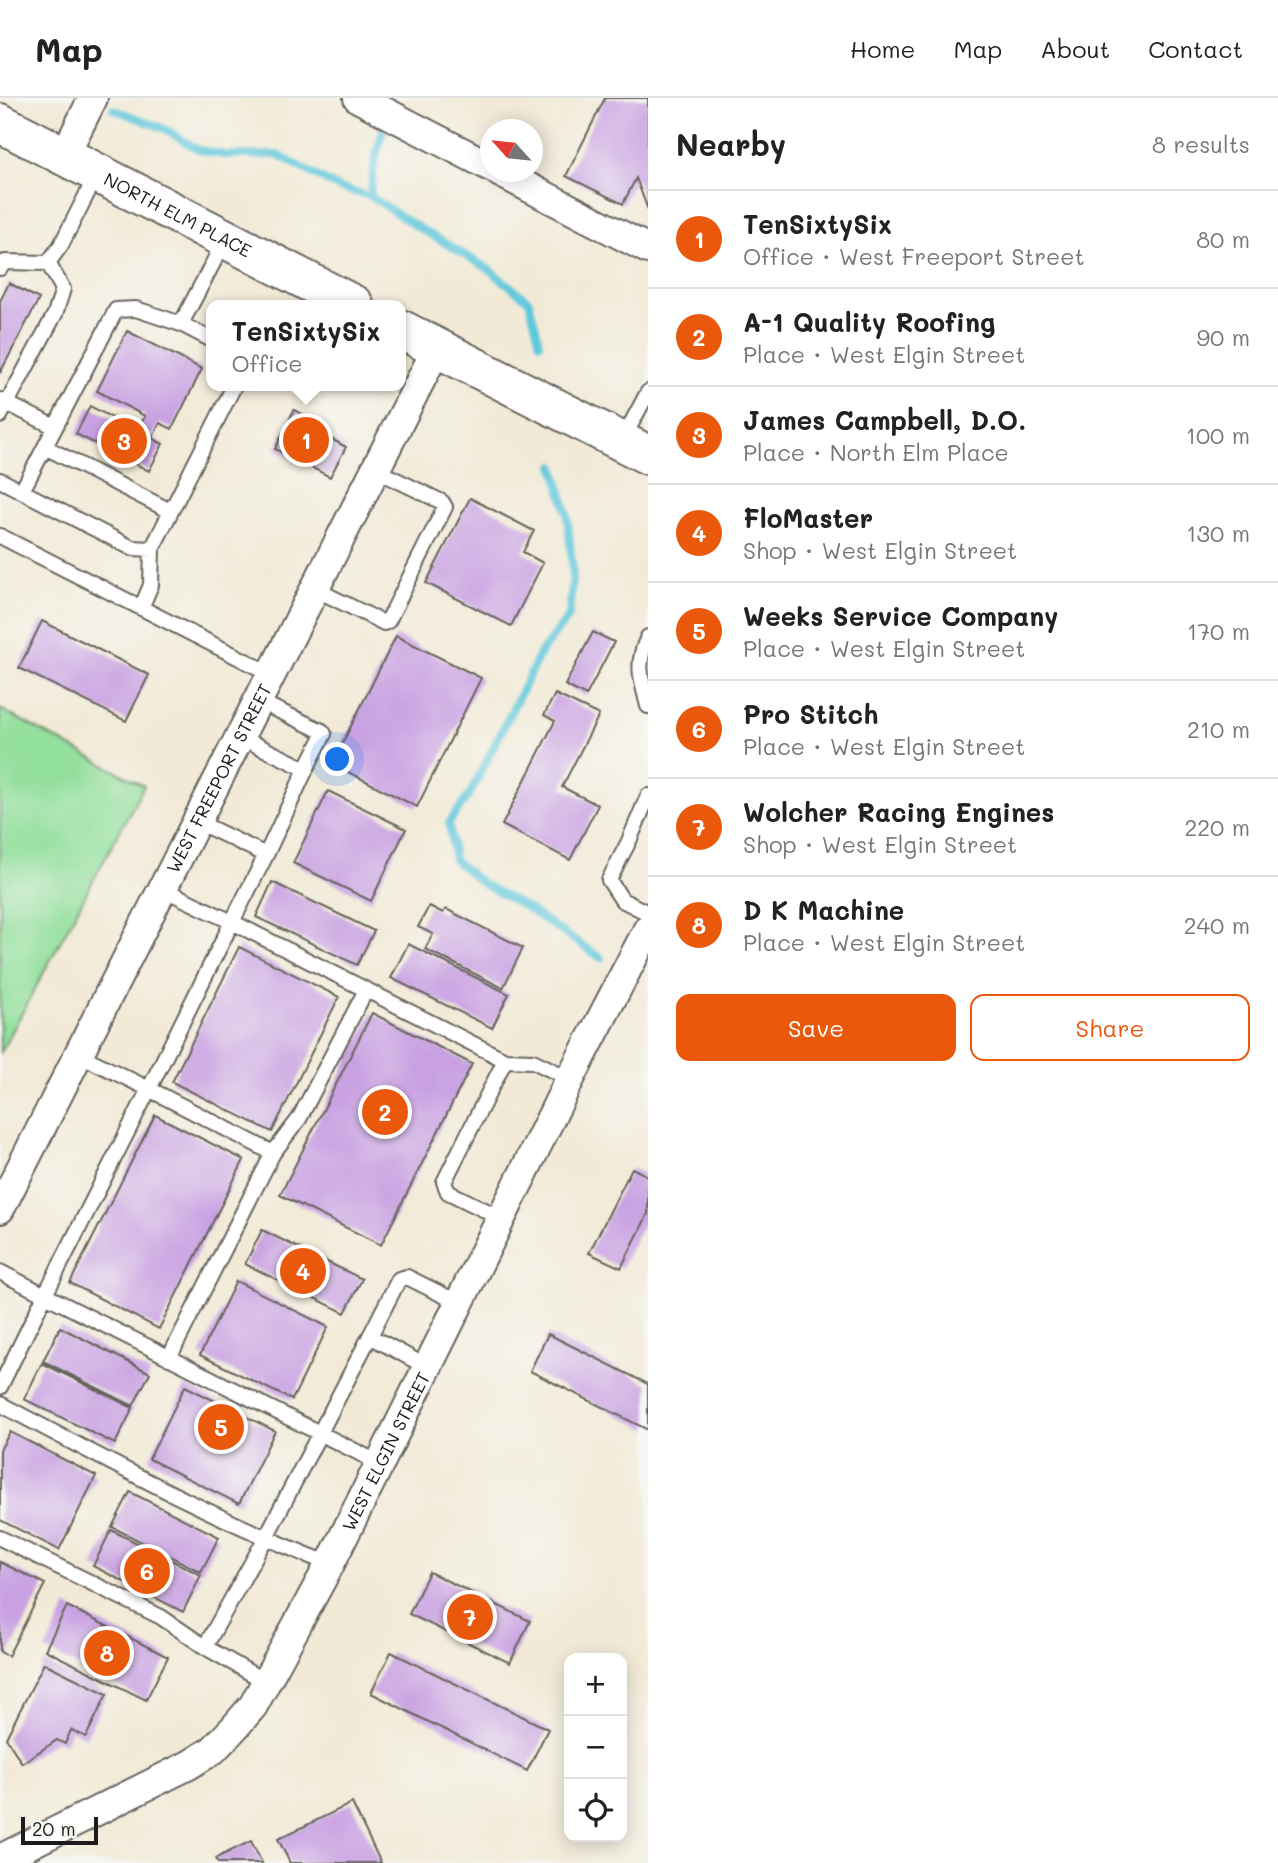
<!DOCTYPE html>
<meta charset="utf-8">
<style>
:root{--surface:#fff;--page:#f2f2f2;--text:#222;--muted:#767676;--line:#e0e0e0;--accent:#ea580c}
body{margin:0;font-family:Mali,sans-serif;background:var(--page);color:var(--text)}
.controls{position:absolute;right:21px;bottom:21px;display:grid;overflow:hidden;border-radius:14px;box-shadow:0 4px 18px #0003}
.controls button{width:63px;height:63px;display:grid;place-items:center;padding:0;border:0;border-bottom:2px solid var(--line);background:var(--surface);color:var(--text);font:35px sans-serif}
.compass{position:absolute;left:480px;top:21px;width:63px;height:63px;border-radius:50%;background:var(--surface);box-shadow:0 4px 18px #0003;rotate:297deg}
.scale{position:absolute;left:21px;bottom:18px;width:77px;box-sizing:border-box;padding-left:7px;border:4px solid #1c1c1c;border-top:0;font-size:19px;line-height:24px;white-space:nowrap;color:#1c1c1c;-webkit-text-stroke:5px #f6f6f2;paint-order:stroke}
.you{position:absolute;left:338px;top:662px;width:24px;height:24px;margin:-18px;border:5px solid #fff;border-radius:50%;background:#1a73e8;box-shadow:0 0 0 10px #1a73e833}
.badge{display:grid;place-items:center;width:46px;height:46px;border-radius:50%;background:var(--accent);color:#fff;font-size:23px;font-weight:700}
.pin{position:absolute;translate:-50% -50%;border:4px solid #fff;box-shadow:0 2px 7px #0006}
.popup{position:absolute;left:206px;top:202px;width:200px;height:91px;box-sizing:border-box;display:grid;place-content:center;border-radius:14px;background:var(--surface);filter:drop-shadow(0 2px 5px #0005);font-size:23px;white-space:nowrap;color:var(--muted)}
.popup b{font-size:26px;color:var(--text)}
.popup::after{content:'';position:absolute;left:50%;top:100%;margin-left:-14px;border:14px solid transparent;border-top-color:var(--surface)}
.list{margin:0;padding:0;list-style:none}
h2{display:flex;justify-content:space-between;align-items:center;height:91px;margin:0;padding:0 28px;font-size:30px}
h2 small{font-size:23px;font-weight:400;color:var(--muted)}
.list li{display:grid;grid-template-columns:46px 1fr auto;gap:21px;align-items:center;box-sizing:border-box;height:98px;padding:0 28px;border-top:2px solid var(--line)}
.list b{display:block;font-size:26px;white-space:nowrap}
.list p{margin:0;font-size:23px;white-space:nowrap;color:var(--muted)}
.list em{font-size:23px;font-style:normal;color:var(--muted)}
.actions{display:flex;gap:14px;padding:21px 28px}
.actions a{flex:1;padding:16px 0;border:2px solid var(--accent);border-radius:14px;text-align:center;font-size:24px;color:var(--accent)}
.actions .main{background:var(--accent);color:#fff}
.icon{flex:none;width:38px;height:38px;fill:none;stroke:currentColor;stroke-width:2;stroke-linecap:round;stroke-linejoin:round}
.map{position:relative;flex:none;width:648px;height:1765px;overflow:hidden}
header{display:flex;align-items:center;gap:42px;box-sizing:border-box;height:98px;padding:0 35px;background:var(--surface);border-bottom:2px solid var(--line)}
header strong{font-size:33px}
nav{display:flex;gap:38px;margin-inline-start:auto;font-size:24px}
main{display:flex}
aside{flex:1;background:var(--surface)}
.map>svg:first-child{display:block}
.green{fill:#93df9c;stroke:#587e5c;stroke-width:2}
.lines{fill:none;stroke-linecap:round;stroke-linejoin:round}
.stream{stroke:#5fc8db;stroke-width:8}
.building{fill:#c9a1e2}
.service-casing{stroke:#67645d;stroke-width:18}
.minor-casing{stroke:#67645d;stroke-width:32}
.primary-casing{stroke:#67645d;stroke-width:42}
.service{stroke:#fff;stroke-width:14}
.minor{stroke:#fff;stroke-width:28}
.primary{stroke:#fff;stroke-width:38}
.labels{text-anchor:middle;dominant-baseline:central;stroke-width:6;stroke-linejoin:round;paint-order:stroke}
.street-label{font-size:18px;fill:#1c1c1c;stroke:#f6f6f2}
</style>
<header>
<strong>Map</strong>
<nav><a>Home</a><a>Map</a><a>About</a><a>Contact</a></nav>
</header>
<main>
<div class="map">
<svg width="648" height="1765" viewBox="0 0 648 1765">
<rect width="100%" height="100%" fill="#f6f6f2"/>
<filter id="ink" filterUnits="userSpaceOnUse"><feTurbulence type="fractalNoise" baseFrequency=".0143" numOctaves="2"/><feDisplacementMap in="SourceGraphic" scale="14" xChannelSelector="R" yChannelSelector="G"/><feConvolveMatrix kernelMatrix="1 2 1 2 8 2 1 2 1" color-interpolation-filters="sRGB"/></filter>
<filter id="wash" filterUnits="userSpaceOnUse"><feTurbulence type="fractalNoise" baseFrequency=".00686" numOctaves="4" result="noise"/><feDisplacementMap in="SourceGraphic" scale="28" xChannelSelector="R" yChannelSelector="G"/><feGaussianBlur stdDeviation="1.57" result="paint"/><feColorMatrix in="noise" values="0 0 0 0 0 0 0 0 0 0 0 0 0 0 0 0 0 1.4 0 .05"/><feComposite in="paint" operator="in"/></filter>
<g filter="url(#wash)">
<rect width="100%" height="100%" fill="#f2ead7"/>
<path class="green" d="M0 611 144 688 0 956Z"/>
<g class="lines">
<path class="stream" d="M113 11 165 31 199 52 225 57H278L339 90 370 98 411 125 487 170 529 203 540 245
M370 98 375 62 384 28
M554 368 567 415 573 475 569 518 541 554 471 694 449 725 454 762 483 786 525 809 601 860"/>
</g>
<g id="blocks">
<path class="building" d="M605 0H648V112L636 80 623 106 566 78Z
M9 185 39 201 0 275V203Z
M127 233 202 271 172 331 160 325 152 340 163 346 149 373 76 336 90 308 137 333 145 318 97 293Z
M294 312 324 327 320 335 346 349 330 379 275 351Z
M470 400 534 433 523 454 543 465 511 528 426 485Z
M42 523 149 577 126 623 19 570Z
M593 534 614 544 586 598 565 587Z
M396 538 481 580 417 709 332 666Z
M555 596 599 617 562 689 598 707 570 762 502 727 555 623 544 617Z
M328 693 406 731 371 803 293 765Z
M272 784 374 833 357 867 256 819Z
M429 808 443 815 446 811 523 850 503 890 425 851 433 836 418 829Z
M408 846 509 896 492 930 391 880Z
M239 849 339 899 272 1034 172 984Z
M372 915 472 966 381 1147 280 1097Z
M155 1017 244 1062 159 1231 70 1185Z
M632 1070 648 1078V1116L621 1170 589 1155Z
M262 1132 362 1181 345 1215 245 1166Z
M236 1183 328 1229 292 1302 200 1257Z
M60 1229 150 1275 133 1308 43 1263Z
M548 1236 648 1286V1332L530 1273Z
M42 1265 133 1310 115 1346 24 1301Z
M185 1288 275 1333 239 1406 149 1361Z
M10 1334 96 1378 59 1452 0 1422V1352Z
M130 1394 219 1439 201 1474 112 1429Z
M111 1432 201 1477 183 1514 93 1468Z
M0 1464 45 1486 8 1558 0 1554Z
M429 1474 530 1523 510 1565 409 1516Z
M67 1508 168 1559 146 1602 45 1552Z
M391 1554 548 1631 527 1673 371 1595Z
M44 1565 107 1596 86 1639 71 1632 65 1646 57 1642 22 1665 6 1640Z
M352 1705 381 1765H290L278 1741Z
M251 1743 262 1765H218L216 1760Z"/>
</g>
</g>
<g filter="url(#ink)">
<use href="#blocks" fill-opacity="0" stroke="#67645d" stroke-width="2"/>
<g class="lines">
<g class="service-casing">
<path id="service" d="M0 170 5 164 48 165 61 147 97 76
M212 242 181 226 225 142
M0 302 55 329
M0 318 55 216 63 191 48 165
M622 343 648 294
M45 349 170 413
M0 382 132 450 152 451
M22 393 116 212 136 211 181 226
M0 438 271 576
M315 491 384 525 388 523 445 409 442 404 376 372
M141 510 151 487 152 451 234 288
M648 539C635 566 641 580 648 608
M258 603 322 633 324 636 306 671
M240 639 306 671 266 757
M648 698 629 743 609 782 622 802 648 815
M198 724 266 757 232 824 505 962 533 963 570 981
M163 791 232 824 149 991 273 1055 169 1260
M78 956 149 991 45 1197 379 1365
M273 1055 299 1021 366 892
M501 1120 448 1094 444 1084 505 962
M0 1174 45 1197 0 1289
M427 1269 370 1238 399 1181 407 1179 459 1205
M0 1306C108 1363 216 1422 330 1466
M0 1440 161 1519 205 1549 266 1584
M205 1549 265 1441 370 1238"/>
</g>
<g class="minor-casing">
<g id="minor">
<path d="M358 0 491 69"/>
<path d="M64 58 93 0"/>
<path d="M499 74 648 151"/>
<path id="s1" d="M0 1111 437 250"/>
<path id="s2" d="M0 1761 189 1667 213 1652 234 1630 253 1608 266 1584 330 1466 570 981 648 831"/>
</g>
</g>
<g class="primary-casing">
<g id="primary">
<path id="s3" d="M0 25 354 207"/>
<path d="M400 231 648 357"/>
</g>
</g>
<use href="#service" class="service"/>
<use href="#minor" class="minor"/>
<use href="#primary" class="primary"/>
</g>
</g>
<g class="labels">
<g class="street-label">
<text stroke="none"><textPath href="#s3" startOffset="200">NORTH ELM PLACE</textPath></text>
<text stroke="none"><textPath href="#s1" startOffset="483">WEST FREEPORT STREET</textPath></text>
<text stroke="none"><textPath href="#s2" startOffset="586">WEST ELGIN STREET</textPath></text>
</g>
</g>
</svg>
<div class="controls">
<button>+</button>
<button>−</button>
<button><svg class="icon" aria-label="locate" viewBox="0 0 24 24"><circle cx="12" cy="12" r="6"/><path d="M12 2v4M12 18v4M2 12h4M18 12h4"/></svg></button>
</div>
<svg class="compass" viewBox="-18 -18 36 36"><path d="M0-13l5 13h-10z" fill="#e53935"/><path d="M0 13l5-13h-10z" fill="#767676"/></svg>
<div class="scale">20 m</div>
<div class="you"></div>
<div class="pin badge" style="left:306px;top:342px">1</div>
<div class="popup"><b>TenSixtySix</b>Office</div>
<div class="pin badge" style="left:385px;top:1014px">2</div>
<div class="pin badge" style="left:124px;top:343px">3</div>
<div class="pin badge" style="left:303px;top:1173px">4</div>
<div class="pin badge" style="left:221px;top:1329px">5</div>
<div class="pin badge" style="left:147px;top:1473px">6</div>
<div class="pin badge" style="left:470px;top:1519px">7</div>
<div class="pin badge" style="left:107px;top:1555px">8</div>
</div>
<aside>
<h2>Nearby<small>8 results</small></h2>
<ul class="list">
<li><span class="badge">1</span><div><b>TenSixtySix</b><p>Office · West Freeport Street</p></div><em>80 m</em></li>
<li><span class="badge">2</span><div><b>A-1 Quality Roofing</b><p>Place · West Elgin Street</p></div><em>90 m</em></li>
<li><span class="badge">3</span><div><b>James Campbell, D.O.</b><p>Place · North Elm Place</p></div><em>100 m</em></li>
<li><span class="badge">4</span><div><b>FloMaster</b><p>Shop · West Elgin Street</p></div><em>130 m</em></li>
<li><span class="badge">5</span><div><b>Weeks Service Company</b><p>Place · West Elgin Street</p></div><em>170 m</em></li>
<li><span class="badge">6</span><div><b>Pro Stitch</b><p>Place · West Elgin Street</p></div><em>210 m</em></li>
<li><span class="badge">7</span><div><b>Wolcher Racing Engines</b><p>Shop · West Elgin Street</p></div><em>220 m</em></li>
<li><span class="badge">8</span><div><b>D K Machine</b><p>Place · West Elgin Street</p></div><em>240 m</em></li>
</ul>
<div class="actions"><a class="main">Save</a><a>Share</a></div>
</aside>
</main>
